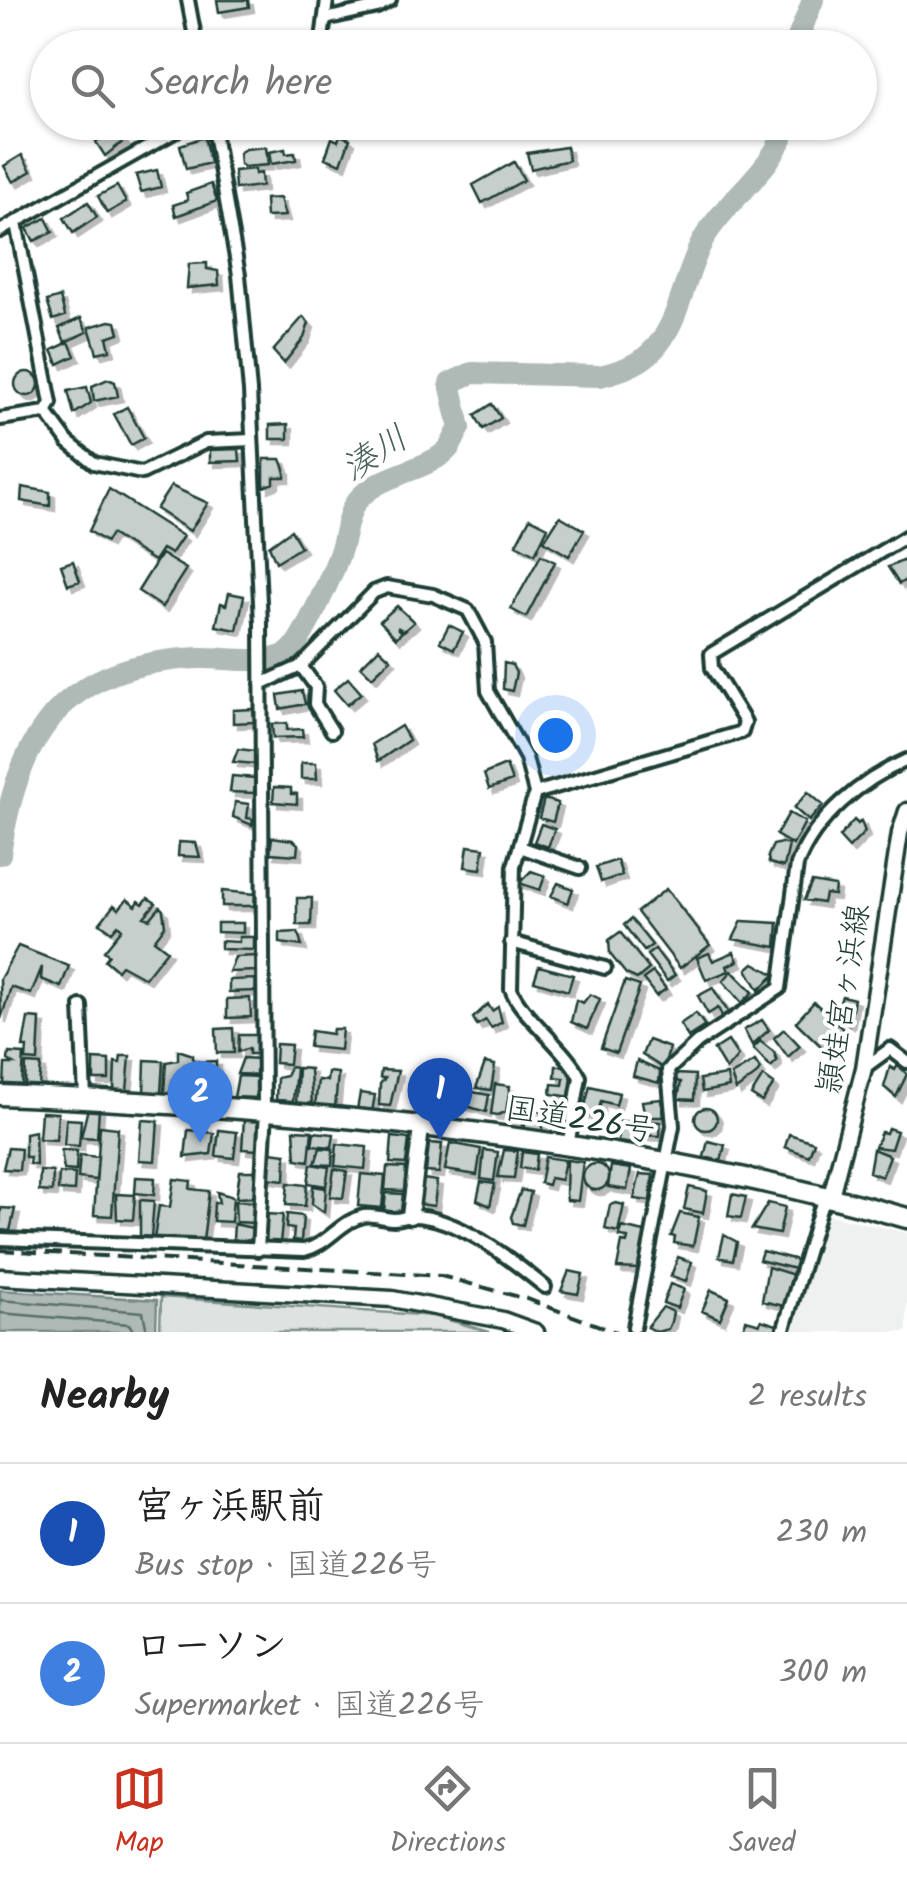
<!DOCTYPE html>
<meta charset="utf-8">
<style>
:root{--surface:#fff;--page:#f2f2f2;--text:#222;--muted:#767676;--line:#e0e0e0;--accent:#c8321e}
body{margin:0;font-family:Kalam,"Klee One",sans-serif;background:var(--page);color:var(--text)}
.you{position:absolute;left:555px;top:735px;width:35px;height:35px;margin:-25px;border:8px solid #fff;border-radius:50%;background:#1a73e8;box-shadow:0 0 0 15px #1a73e833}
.badge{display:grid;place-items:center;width:65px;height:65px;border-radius:50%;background:var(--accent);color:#fff;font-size:32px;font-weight:700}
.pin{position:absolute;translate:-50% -82px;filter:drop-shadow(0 2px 5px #0008)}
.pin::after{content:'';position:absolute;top:52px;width:35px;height:30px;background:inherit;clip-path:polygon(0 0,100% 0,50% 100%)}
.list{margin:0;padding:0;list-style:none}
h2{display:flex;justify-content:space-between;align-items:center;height:130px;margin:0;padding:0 40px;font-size:42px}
h2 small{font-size:32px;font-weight:400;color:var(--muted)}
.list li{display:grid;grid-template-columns:65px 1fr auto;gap:30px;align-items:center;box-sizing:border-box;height:140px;padding:0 40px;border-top:2px solid var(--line)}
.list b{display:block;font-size:38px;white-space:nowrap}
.list p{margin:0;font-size:32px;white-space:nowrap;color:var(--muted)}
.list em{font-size:32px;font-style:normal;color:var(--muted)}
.icon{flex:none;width:55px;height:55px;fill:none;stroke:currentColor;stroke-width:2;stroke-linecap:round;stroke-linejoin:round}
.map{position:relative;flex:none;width:907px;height:1332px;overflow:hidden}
.search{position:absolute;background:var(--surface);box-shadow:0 2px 8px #0004;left:30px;right:30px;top:30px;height:110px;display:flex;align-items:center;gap:25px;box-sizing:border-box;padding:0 35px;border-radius:55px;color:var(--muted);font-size:38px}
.sheet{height:410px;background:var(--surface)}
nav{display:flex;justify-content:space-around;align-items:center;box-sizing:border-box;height:140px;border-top:2px solid var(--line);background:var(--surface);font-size:28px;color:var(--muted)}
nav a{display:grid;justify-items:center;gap:5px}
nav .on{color:var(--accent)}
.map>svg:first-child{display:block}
.built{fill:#eef1f0}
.green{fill:#dee3e2;stroke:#7e908b;stroke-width:2.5}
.water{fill:#afbab7;stroke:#758883;stroke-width:2.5}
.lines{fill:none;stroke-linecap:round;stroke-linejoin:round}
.shore{stroke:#596f68;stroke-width:2.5}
.river{stroke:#afbab7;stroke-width:22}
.building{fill:#c7cfcc;stroke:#1f3d34;stroke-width:2.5;filter:url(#shadow)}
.street-casing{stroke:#1f3d34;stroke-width:18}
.secondary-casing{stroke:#1f3d34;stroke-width:21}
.highway-casing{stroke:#1f3d34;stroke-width:25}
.street{stroke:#fff;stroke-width:10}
.secondary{stroke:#fff;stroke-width:14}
.highway{stroke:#fff;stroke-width:18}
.rail{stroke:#1f3d34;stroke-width:4;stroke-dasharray:15 8;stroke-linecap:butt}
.labels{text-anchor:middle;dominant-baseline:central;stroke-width:8;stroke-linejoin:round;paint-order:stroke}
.street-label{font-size:32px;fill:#1f3d34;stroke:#fff}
.water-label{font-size:35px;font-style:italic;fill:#4a625b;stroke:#fff}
</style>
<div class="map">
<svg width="907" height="1332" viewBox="0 0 907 1332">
<defs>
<filter id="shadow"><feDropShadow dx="5" dy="5" stdDeviation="0" flood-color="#0004"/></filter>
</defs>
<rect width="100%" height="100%" fill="#fff"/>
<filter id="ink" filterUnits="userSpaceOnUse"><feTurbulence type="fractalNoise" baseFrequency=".01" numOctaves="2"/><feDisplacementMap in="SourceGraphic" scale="20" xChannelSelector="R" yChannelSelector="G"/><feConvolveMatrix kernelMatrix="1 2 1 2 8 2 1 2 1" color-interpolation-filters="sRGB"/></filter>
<g filter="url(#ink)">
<path class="built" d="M821 1213 907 1233V1332H787Z"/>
<path class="green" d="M161 1297 435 1316 490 1332H160Z"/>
<path class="water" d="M0 1290 157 1300 156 1332H0Z"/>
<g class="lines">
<path class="shore" d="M0 1300 143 1312 147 1332
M0 1313 129 1324 134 1332"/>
<path class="river" d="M794 48 813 0
M0 854C19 730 66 663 199 658 223 657 268 666 288 653 302 644 334 570 340 552 345 538 346 521 353 507 369 475 429 472 449 448 453 442 456 434 460 428L450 383 472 373 600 376C617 372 636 366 649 354 681 327 684 270 706 235 730 197 776 167 788 122"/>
</g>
<path class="building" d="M217 0H248L249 7 219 12Z
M114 125 124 141 105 156 96 142Z
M340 135 350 139 341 164 325 158 332 138 338 141Z
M204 137 210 163 186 169 180 145Z
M266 147 268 165 244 167 240 164 239 153 245 149Z
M566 147 569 160 531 169 527 153Z
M285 149 286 154 295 153 296 160 271 164 269 152Z
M22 155 31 171 13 182 4 166Z
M514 162 524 180 482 203 473 185Z
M255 169V174L261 173 262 186 235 189 234 171Z
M157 170 161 187 141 192 136 175Z
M211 184 217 201 176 216 173 205 188 200 186 193Z
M117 186 126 202 107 213 98 196Z
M280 198 285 216 266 217 265 199Z
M88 202 97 217 73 233 64 218Z
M46 218 53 232 34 241 27 228Z
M207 263V269L218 271 219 285 187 288 189 264Z
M60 297 65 316 53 320 47 301Z
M303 317 309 323 304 338 284 363 273 351Z
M81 318 87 332 65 342 59 328Z
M110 321 116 322 119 333 107 337 110 350 97 353 89 327Z
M69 342 75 356 58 364 52 350Z
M15 384a12 12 0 1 1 24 0a12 12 0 1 1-24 0Z
M108 379 115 382 118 396 94 401 92 386Z
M87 387 91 403 74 414 68 391Z
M492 404 501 418 483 429 475 415Z
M127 407 144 438 131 445 114 414Z
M288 424V439H270V425Z
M239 449 240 461 210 462V450Z
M264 459H281L285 469V477H274V483L264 487Z
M171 486 208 503 190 531 156 509Z
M22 487 50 492V506L21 501Z
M109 489 183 536 171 554 162 549 154 561 111 534 106 542 89 531Z
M560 516 584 530 569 556 544 541Z
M530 518 548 527 535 554 516 544Z
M291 530 301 547 276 562 269 546Z
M161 554 186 569 162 607 138 591Z
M541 555 555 562 526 617 511 609Z
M907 559V579L899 584 888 567Z
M73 561 80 581 68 585 61 565Z
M229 593 244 596 237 630 216 626 221 603 226 605Z
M397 606 414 622 404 631 397 627 402 632 396 638 380 621Z
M449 625 463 632 454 649 440 642Z
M379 648 391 659 372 677 361 666Z
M504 663 512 665 516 673 512 691 503 689Z
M348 678 361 693 347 705 334 690Z
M302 691 305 704 280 709 278 695Z
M253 709 254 722 233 723V710Z
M287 723V730L302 729 303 737 273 738 272 724Z
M401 726 409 740 378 761 372 744Z
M238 749 256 751 255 764 233 762Z
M301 763H316L317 779H301Z
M506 765 512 781 489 789 484 774Z
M232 776 255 778 254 793 230 792Z
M274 787 291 788V794H297V804L273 802Z
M808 792 823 805 809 821 794 808Z
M544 799 558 803 553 822 539 818Z
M235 802 249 804 247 818 253 819 252 825 233 817Z
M789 813 805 822 793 845 776 835Z
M854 820 858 824 861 821 865 832 849 848 839 837Z
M541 824 555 829 548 847 534 842Z
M272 837 293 840 298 844 297 855 270 853Z
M179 842 196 843 200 857 178 856Z
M781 843 789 845 784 867 769 863 768 856 773 845Z
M468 846 484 848 481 869 465 867Z
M617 860 622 875 601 882 596 867Z
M531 871 545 876 540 890 519 883Z
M812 882 835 886 834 895 825 894 823 903 804 900Z
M558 883 573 889 568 903 551 896Z
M666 889 710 945 680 968 637 912Z
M222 891 255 894 254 906H222Z
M148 898 156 903 144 917 150 919 160 907 163 910 165 926 154 940 167 950 145 978 121 965 117 970 105 960 109 955 104 951 122 929 118 925 112 932 100 923 114 905 119 909 127 899 136 906 139 901 143 904Z
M297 898H312L311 925H297Z
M631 919 652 945 644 951 624 925Z
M742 921 778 923 776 947 733 939Z
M217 923H243V933L217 932Z
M298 932 302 946 280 943V933Z
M620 932 649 969 637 979 626 974 610 954 609 940Z
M239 937H254V950L221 949V941L239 942Z
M18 946 69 966 61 987 41 979 42 967 31 994 11 987 1 1019 0 979Z
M655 949 675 975 667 981 647 955Z
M734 952 738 961 727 966 729 971 706 980 697 958 709 953 713 961Z
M256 956 257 971 229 972 235 957Z
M754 963 775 975 759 990 747 969Z
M539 966 573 975 568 991 534 981Z
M732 971 753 992 742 1003 723 981Z
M653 972 666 989 656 996 643 979Z
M256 979V991L229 992V980Z
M625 981 640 986 616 1053 601 1048Z
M713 988 728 1012 722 1016 718 1008 708 1014 698 996Z
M590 994 600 999 587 1029 571 1022 576 1000 583 1003Z
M842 996 854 999 849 1024 836 1015Z
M250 998 251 1017 227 1018V999Z
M814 1002 844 1030 825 1050 796 1022Z
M488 1004 492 1011 498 1007 502 1022 491 1028 486 1020 477 1025 473 1018Z
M696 1013 705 1026 688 1037 680 1024Z
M28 1018 40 1019 38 1061 26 1060 27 1047H23Z
M762 1020 769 1030 752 1045 744 1030Z
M233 1028 234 1053H217L216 1029Z
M333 1029H342L340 1050 309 1047 311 1031 332 1034Z
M784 1029 800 1046 788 1057 774 1038Z
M239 1035H260L257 1054H249V1048L238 1052Z
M648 1040 670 1048 663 1068 642 1055Z
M728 1041 738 1056 726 1070 714 1050Z
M760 1041 774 1052 777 1061 771 1067 753 1048Z
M276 1044 291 1045 289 1064 275 1063Z
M178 1050 193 1055V1066L185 1065 184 1094 164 1093 166 1062 178 1060Z
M9 1053 24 1054 22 1087 4 1086 5 1064H14L8 1060Z
M121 1056H130L127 1091 114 1090 115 1062 120 1063Z
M243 1058 259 1059V1075L237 1074Z
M94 1059 109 1060V1080H94Z
M145 1060 163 1061 161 1093H144Z
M216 1061V1083L207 1084 206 1074 198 1075 197 1062Z
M637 1061 660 1071 659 1083 633 1076Z
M755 1061 760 1069 756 1075 736 1090 731 1075Z
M485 1063 495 1065 491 1090 476 1088Z
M26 1064 41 1065 39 1086 25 1085Z
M898 1065 907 1074 896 1097 884 1087 890 1067 895 1070Z
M556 1066H569L572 1070V1097L551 1094 552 1084 563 1085 564 1078 555 1077Z
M290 1067 296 1068 293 1101 276 1100 277 1078 286 1076Z
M419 1067 437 1069 432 1101 415 1098Z
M298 1068 310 1069 312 1105 296 1104Z
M381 1070 398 1071 390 1106 379 1105 380 1084 385 1078H380Z
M328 1072 338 1073 335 1108 315 1106 318 1080 327 1081Z
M675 1074 695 1075 694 1100 678 1099 681 1082 675 1081Z
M727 1075 729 1087 702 1092 700 1079Z
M238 1076 258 1077 257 1098 234 1097Z
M763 1076 774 1084 762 1102 751 1095Z
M495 1084 510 1086 506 1112 498 1115 491 1114Z
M590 1086 619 1093 616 1105 601 1101 597 1117 583 1114Z
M462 1090 489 1095 486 1112 460 1104Z
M435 1092 453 1095 449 1122 432 1119Z
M360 1093 375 1095 372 1112 357 1110Z
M661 1099 664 1117H645L642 1101Z
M510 1106 525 1109 521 1131 505 1128Z
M695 1119a11 11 0 1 1 22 0a11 11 0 1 1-22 0Z
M88 1108 99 1109 97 1138 81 1137Z
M527 1110 545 1112 542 1134 524 1132Z
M41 1112 58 1113 56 1140 39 1139Z
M66 1119 81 1120 79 1146 64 1145Z
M244 1119 260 1120 258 1150 242 1149Z
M142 1120 158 1121 155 1161 139 1160Z
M620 1121 635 1122 633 1144 618 1142Z
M639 1121 661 1122 660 1136 638 1135Z
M100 1126 118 1128 112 1216 94 1215Z
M888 1128 897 1131 891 1149 875 1147 881 1132 886 1133Z
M188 1130 214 1133 211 1154 185 1157Z
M219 1130 237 1132 234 1158 216 1156Z
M294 1130 312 1131 309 1161 296 1159Z
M35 1131 36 1165 29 1164 30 1157H25V1133Z
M314 1132 334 1134 332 1147 312 1145Z
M789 1134 814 1142 809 1156 785 1147Z
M392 1137 409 1139 406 1164 390 1163Z
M708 1141 725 1145 721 1161 704 1157Z
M429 1143 442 1144 439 1173 426 1172Z
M450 1143 481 1149 477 1175 445 1170Z
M337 1144 367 1147 365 1169 335 1166Z
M8 1148 21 1149 19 1170 3 1169Z
M320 1148 333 1149 332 1165 315 1164Z
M873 1149 890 1156 882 1177 869 1172Z
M61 1150 77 1151 76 1171 64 1170Z
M484 1150 498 1152 494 1181 481 1179Z
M504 1150 518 1151 514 1178 498 1177Z
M271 1152 286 1154 285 1180 266 1178Z
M522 1152 537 1154 535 1170 520 1168Z
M80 1155 98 1157 96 1180 78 1178Z
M545 1157 565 1160 561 1180 550 1178 548 1185 540 1183Z
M567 1160 583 1162 578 1201 567 1200 566 1194Z
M311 1164 329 1167 326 1186 308 1183Z
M583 1177a13 13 0 1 1 26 0a13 13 0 1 1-26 0Z
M611 1166 631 1169 627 1190 608 1187Z
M387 1167 406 1168 404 1191 385 1190Z
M334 1169 347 1171 343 1198 330 1197Z
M40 1171 53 1172 52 1192 39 1191Z
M240 1171H257L256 1197 236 1198Z
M59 1173 75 1174 74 1191 58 1190Z
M361 1174 385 1176 382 1208 358 1206Z
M640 1174 653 1175 650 1201 634 1199Z
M136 1177 155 1178 154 1195 135 1193Z
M174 1179 191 1181 190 1189 209 1191 203 1241 154 1239 159 1206 170 1207Z
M423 1179 437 1181 434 1206 419 1204Z
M481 1182 495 1184 490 1206 477 1200Z
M288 1183 307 1185 305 1206 286 1205Z
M313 1186 326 1188 324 1212 312 1204Z
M689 1187 707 1191 703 1213 684 1209Z
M521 1190 531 1192 523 1225 513 1223 511 1217Z
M217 1192 233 1197 231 1222 213 1221 214 1203H219Z
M386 1193 403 1194 401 1212 384 1211Z
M116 1194 135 1195 133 1220 117 1219Z
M732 1194 746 1197 741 1218 728 1216Z
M140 1200 154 1201 151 1237 140 1236Z
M235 1201 255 1202 254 1223 236 1222Z
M616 1203 624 1205 618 1232 605 1229 610 1205Z
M768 1203 785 1207 779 1234 752 1229Z
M1 1208 15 1209 10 1231 0 1230Z
M680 1213 699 1217 693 1246 674 1243 675 1237 671 1236Z
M267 1214 283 1215 280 1243 264 1241Z
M287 1214 303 1216 301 1241 293 1240 294 1229 286 1228Z
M234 1224 252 1228 254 1244 233 1239Z
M621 1227 645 1232 639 1269 617 1268 622 1242 627 1243 628 1238 620 1237Z
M724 1235 737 1242 733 1260 719 1257Z
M762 1251 797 1260 795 1269 759 1260Z
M678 1257 692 1262 686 1281 671 1276Z
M768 1267 794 1275 784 1306 762 1301Z
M569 1271 583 1274 578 1294 561 1291Z
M670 1284 684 1289 677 1308 663 1303Z
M711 1290 729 1298 720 1319 702 1311Z
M663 1307 673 1312 671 1322 668 1329 657 1332 647 1327Z
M746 1320 760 1324 761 1320 777 1325 775 1332H742Z"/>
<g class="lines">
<g class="street-casing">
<path id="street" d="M188 0 197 48
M325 19 377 7 390 0
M321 48 327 0
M212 122 239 275 250 391 261 624 264 1109
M0 231 192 122
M46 412 68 442 94 463 142 473 206 442 252 440
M0 419 46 412 51 403 16 223
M301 666 316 687 315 704 332 731
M261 684 301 666 374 592 387 587 433 595 468 610 485 642 488 691 526 758 535 793 514 866 511 989C521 1016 563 1045 580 1077L568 1146
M535 793 742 732 745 722 712 668 711 654 907 536
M520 847 580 868
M511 942 605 968
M81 1006 85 1098
M864 1068 890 1049 907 1062
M0 1239 304 1250C328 1245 340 1221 364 1216 373 1214 384 1219 394 1219 400 1219 404 1217 409 1216 455 1214 512 1260 545 1287
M258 1250 266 1110
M634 1327 673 1126 668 1070 698 1042 780 988 797 865C815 817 862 780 907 760
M783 1332 820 1209 830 1196"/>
</g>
<g class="secondary-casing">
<path id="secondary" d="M831 1196 864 1068 900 833 907 811
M410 1216 421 1129
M0 1277 392 1299 503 1320 536 1332"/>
</g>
<g class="highway-casing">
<path id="highway" d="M0 1095C303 1108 614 1135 907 1218"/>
</g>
<use href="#street" class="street"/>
<use href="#secondary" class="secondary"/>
<use href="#highway" class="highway"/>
<path class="rail" d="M0 1250 441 1276 527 1299 616 1332"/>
</g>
</g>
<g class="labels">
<g class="street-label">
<text transform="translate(845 999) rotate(-81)">頴娃宮ヶ浜線</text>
<text transform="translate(580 1121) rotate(9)">国道226号</text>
</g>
<g class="water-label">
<text transform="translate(376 455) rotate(-33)">湊川</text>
</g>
</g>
</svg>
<div class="you"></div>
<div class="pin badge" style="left:440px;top:1140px;background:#1a4fb4">1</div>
<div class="pin badge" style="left:200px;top:1143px;background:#3f7fe0">2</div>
<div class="search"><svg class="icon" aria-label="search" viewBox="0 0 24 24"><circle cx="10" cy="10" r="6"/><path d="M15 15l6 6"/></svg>Search here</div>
</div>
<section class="sheet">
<h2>Nearby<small>2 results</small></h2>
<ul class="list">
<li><span class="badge" style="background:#1a4fb4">1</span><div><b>宮ヶ浜駅前</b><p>Bus stop · 国道226号</p></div><em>230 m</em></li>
<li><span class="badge" style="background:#3f7fe0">2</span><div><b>ローソン</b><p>Supermarket · 国道226号</p></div><em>300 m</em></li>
</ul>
</section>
<nav>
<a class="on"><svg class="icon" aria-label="map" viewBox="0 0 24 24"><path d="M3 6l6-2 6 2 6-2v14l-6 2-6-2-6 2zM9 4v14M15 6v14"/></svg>Map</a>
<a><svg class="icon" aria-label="directions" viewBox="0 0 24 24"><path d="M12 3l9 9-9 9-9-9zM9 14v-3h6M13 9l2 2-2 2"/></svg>Directions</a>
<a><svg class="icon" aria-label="saved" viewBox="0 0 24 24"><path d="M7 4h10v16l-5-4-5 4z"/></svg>Saved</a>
</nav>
